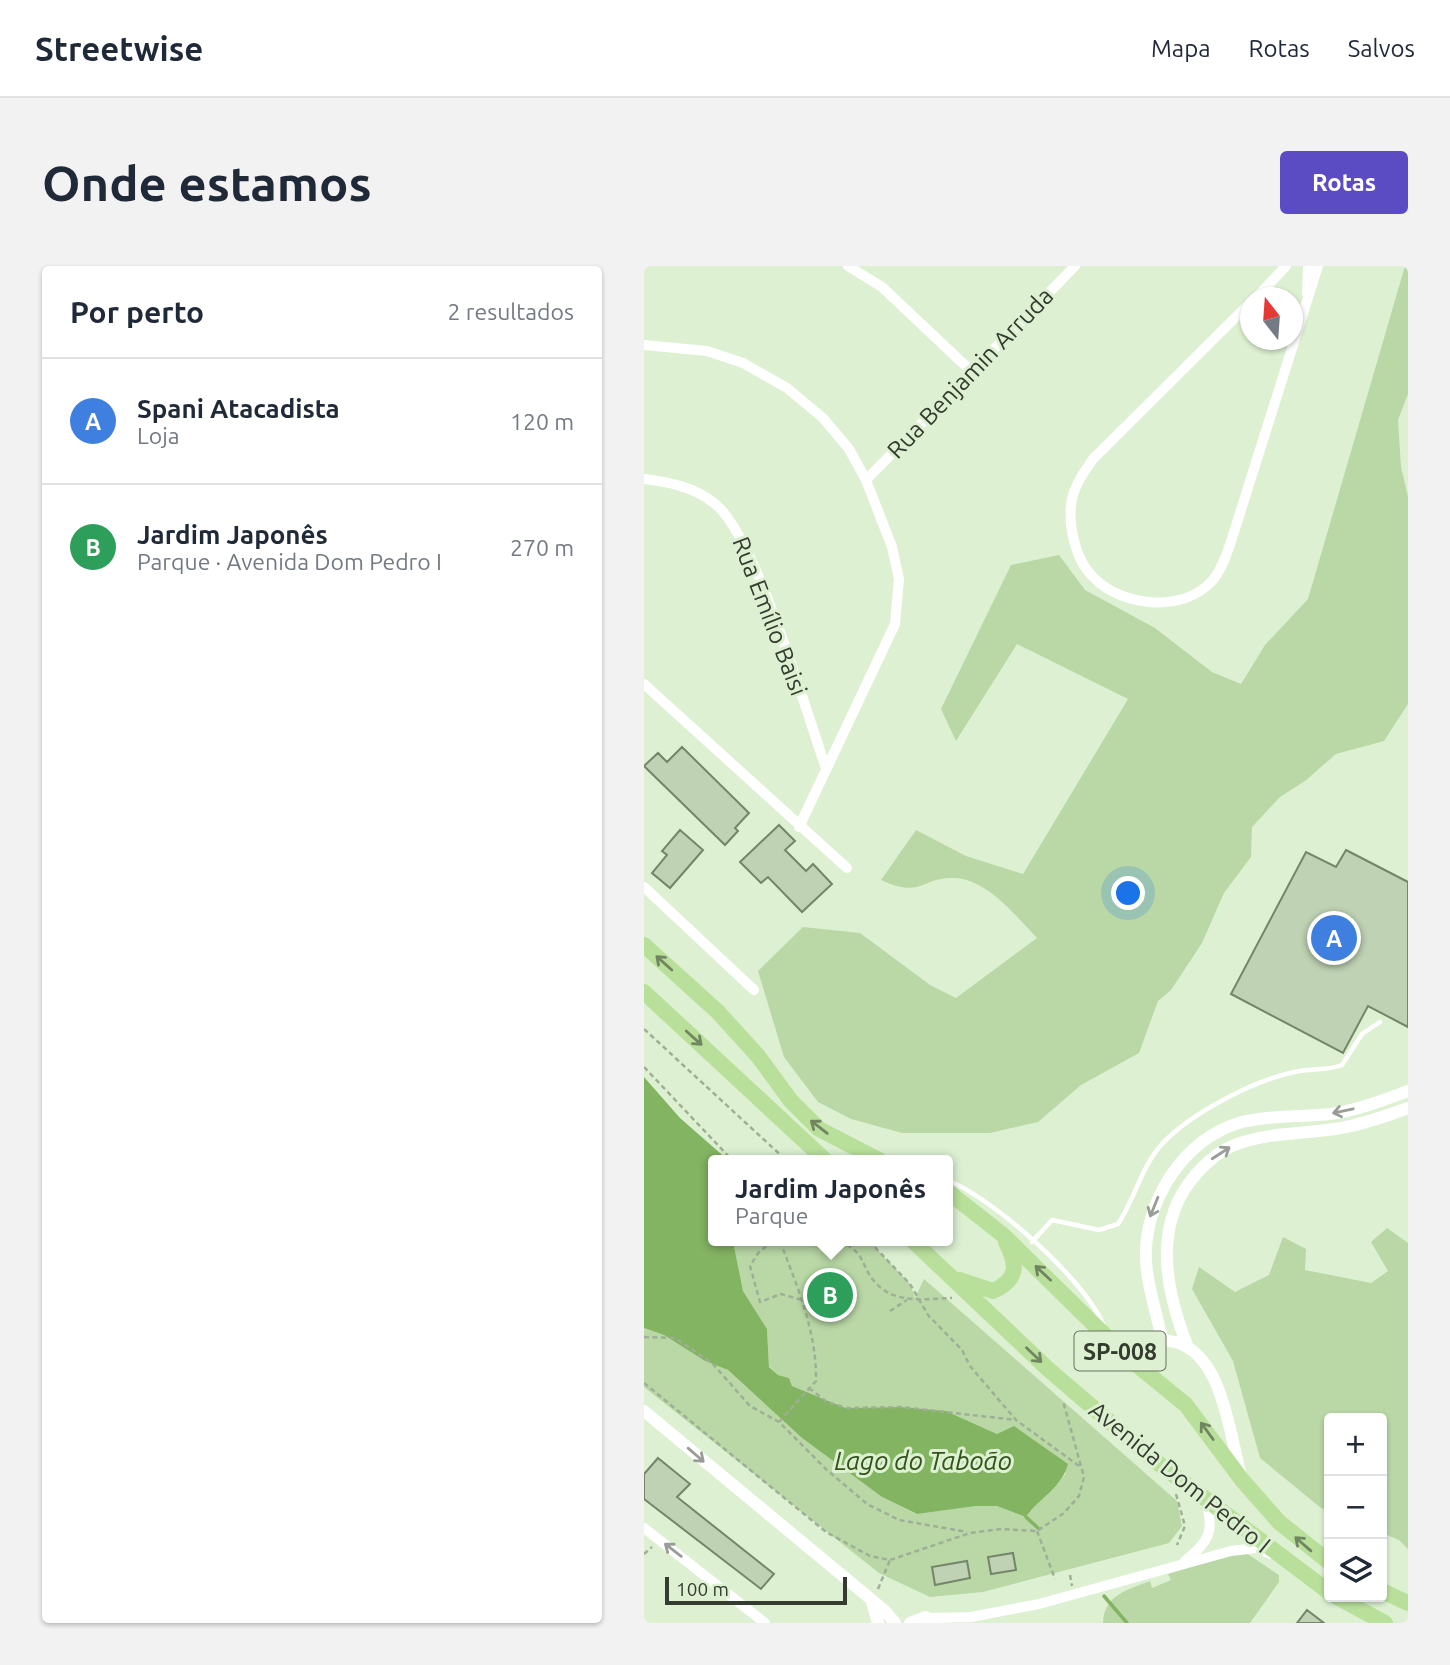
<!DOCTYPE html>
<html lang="pt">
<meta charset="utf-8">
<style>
:root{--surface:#fff;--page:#f2f2f3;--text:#1f2937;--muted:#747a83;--line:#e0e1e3;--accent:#5b4cc4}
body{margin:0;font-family:Ubuntu,sans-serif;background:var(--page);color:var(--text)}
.controls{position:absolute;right:21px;bottom:21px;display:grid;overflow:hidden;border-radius:7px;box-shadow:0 2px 5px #0004}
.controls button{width:63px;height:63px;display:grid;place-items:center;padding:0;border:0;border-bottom:2px solid var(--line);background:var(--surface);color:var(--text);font:35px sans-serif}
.compass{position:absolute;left:596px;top:21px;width:63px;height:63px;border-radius:50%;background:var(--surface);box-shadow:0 2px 5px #0004;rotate:343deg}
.scale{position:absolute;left:21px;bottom:18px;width:182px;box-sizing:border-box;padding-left:7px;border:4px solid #343b2f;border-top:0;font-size:19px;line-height:24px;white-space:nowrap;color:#343b2f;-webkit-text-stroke:5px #ddf1d2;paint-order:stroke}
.you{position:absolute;left:485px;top:628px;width:24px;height:24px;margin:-18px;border:5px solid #fff;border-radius:50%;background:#1a73e8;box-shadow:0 0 0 10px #1a73e833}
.badge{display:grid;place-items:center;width:46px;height:46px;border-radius:50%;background:var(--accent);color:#fff;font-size:23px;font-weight:700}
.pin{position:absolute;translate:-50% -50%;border:4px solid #fff;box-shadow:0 2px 7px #0006}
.popup{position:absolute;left:64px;top:889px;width:245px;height:91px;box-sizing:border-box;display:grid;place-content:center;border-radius:7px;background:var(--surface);filter:drop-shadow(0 2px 5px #0005);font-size:23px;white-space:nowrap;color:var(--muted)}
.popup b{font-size:26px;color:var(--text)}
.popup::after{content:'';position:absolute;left:50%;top:100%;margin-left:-14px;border:14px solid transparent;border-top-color:var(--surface)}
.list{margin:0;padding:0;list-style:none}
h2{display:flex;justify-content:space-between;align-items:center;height:91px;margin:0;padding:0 28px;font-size:30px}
h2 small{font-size:23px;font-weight:400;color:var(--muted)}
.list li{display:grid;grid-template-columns:46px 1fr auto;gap:21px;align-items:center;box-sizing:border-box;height:126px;padding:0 28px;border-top:2px solid var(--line)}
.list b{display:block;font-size:26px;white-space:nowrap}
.list p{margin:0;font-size:23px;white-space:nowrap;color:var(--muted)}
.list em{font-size:23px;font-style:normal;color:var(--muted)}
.icon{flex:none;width:38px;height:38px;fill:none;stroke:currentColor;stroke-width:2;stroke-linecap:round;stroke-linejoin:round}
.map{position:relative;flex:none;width:764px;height:1357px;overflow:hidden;border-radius:7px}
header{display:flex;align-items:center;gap:42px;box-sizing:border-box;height:98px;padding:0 35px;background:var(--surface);border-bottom:2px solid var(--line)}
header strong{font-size:33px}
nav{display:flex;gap:38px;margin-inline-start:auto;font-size:24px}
.intro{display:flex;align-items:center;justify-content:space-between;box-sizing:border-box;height:168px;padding:0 42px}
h1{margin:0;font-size:49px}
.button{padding:18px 32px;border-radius:7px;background:var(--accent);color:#fff;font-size:24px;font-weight:700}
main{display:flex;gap:42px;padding:0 42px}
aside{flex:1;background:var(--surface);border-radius:7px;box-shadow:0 2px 5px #0004}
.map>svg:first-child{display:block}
.green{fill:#b9d8a6}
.water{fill:#83b462}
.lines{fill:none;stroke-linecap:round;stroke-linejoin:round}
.stream{stroke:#83b462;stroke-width:3.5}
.building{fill:#bfd2b4;stroke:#748569;stroke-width:2}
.path{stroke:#9faf96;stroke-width:2.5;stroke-dasharray:5 3.5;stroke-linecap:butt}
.service{stroke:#fff;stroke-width:4.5}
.minor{stroke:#fff;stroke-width:10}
.tertiary{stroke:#fff;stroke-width:12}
.primary{stroke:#b9e09b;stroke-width:16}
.oneway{stroke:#708560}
.oneway2{stroke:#9a9d97}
.labels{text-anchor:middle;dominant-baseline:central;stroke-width:6;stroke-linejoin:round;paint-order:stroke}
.shield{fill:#ddf1d2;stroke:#677260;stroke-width:2}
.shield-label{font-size:23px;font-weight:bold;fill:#343b2f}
.street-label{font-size:24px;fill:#343b2f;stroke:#ddf1d2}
.water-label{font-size:26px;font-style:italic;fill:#34541b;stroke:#ddf1d2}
</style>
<header>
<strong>Streetwise</strong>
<nav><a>Mapa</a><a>Rotas</a><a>Salvos</a></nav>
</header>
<div class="intro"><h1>Onde estamos</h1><a class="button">Rotas</a></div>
<main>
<aside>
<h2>Por perto<small>2 resultados</small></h2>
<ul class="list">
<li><span class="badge" style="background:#3f7fe0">A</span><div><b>Spani Atacadista</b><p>Loja</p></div><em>120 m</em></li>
<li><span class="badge" style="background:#2e9e5b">B</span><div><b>Jardim Japonês</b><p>Parque · Avenida Dom Pedro I</p></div><em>270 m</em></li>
</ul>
</aside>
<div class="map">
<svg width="764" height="1357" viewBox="0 0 764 1357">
<rect width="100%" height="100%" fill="#ddf1d2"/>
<path class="green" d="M761 0H764V128L754 154 757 201 764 231V438L740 475 692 488 661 515 636 531 608 561 607 591 580 627 558 677 527 724 514 735 495 787 437 819 394 856 346 867H258L207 853 174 836 140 791 114 705 159 661 216 667 286 719 312 732 393 672C372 650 343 613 310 612 277 611 278 633 237 614L272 564 322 590 379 608 484 433 373 378 312 475 297 443 367 299 415 289 441 324 511 362 568 406 597 418 621 379 664 333Z
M743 962 764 977V1283L755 1274 738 1267V1152H685V1245L677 1242 616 1192 589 1095 548 1023 555 1001 591 1026 625 1009 639 971 662 983 661 1004 727 1017 744 1005 727 976Z
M89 975H225L266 1018 271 1032 280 1013 533 1235 538 1260 525 1277 339 1326 286 1331 235 1307 0 1121V1062L20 1069 61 1095 84 1104 158 1172 238 1231 272 1248 332 1240H353L382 1251C394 1234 410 1225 422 1207L361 1166 353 1168 302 1145 257 1141 203 1142 148 1120 145 1112 134 1109 125 1100 123 1063 99 1025Z
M599 1285 635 1309V1316L606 1357H459C460 1329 483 1324 506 1315L508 1322 527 1314 524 1308Z"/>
<path class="water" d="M0 811 36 852 84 894H69V975H89L99 1025 123 1063 125 1101 134 1109 145 1112 148 1120 202 1142 257 1141 302 1145 353 1168 370 1160 424 1198C417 1223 396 1231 382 1251L353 1240H332L273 1248 238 1231 158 1172 84 1104 61 1095 20 1069 0 1062Z"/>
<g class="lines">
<path class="stream" d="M382 1251 394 1262
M460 1330 483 1357"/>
</g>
<path class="building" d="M38 481 105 547 91 562 94 565 81 579 0 500 14 487 23 496Z
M135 559 151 575 141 584 162 605 169 598 188 618 158 646 124 611 117 617 96 596Z
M36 564 59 584 26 622 8 607 23 589 18 585Z
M702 584 764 616V761L724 740 699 787 587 728 662 586 692 601Z
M14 1192 46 1218 33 1231 130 1308 117 1323 0 1233V1208Z
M369 1287 372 1304 347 1308 344 1291Z
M323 1295 326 1312 291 1319 288 1301Z
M663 1344 680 1357H653Z"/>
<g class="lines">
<path class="path" d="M0 763 142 894
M0 801 88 894
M129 975 115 986 106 1000 116 1036 137 1028 158 1034
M195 975C223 987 216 999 230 1015 250 1039 281 1033 308 1032
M225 975 266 1018 284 1049 318 1084 326 1100 372 1154 435 1200
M246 1045 263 1034
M0 1071 31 1072 68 1097 106 1140 135 1156 183 1204 223 1238 255 1254 323 1266
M0 1117 182 1266 226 1290 246 1294 326 1267 357 1263 393 1265 420 1247 435 1230 440 1211 419 1135
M165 1122 183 1136 203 1142 257 1141 372 1154
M135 1156 172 1115C173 1066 153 1020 136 975
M532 1228 541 1260 533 1279
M393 1265 411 1313
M0 1288 8 1281
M426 1309 428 1320
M234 1323 246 1294"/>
<path class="service" d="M303 914C349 932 440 1013 459 1058
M388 976 408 954 455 964 474 958C491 933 497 901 518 878 547 847 609 815 650 806 666 802 683 805 698 799L718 768 736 756"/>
<path class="minor" d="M204 0 238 21 327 105
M663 27 664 0
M612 32 642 0
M606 37 449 193C443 202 436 211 432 221 420 247 429 292 450 312 479 341 539 347 568 315 579 302 585 282 590 266L674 0
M0 79 63 85 99 97 143 122 179 152 205 183 222 214 248 281 255 313 251 358 155 561
M0 213C25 216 50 221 70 237 111 267 162 446 182 502
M222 214 431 0
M0 418 203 602
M0 621 110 724
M0 1262 121 1357
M541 1295C564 1277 572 1264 561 1235
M287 1352 327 1351 395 1338 587 1285 612 1282 627 1288"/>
<path class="tertiary" d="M518 1073C513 1048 503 1020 502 995 499 937 539 872 598 856 627 849 657 851 687 848 714 844 739 834 764 825
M543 1079C521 1022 508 957 553 907 565 894 579 882 596 877 629 866 663 868 697 862 720 858 742 850 764 842
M481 1089C497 1076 510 1071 531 1076 578 1088 585 1165 596 1206
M0 1145 240 1344 251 1357
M228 1336 234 1357
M266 1357 281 1351 294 1357"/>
<path class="primary" d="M0 679 74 746 114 790 147 835 175 863 235 894
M0 726 181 894
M303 925 359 969 481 1089 542 1139 598 1214 635 1256 685 1296
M269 975 404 1103 510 1194 685 1326
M316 1014 349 1025C374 1014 374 999 362 976
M738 1325 764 1337
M693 1331 741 1357"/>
</g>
<defs><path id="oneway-shaft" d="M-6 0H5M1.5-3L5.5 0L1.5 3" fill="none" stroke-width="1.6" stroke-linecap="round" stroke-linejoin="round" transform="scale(1.75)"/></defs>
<g class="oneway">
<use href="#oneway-shaft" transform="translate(20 697) rotate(-138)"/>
<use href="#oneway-shaft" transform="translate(50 772) rotate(42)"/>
<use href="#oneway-shaft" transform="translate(175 861) rotate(-142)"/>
<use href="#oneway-shaft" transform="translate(399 1007) rotate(-137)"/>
<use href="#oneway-shaft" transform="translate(390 1089) rotate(44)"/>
<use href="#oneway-shaft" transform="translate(563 1165) rotate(-126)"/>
<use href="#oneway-shaft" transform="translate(659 1278) rotate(-139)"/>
</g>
<g class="oneway2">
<use href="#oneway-shaft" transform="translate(699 845) rotate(168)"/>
<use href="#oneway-shaft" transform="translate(577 887) rotate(-33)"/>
<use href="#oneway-shaft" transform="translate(510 941) rotate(112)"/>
<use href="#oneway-shaft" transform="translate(52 1189) rotate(41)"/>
<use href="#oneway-shaft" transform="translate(29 1284) rotate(-142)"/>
</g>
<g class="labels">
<rect class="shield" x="430.5" y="1065.5" width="91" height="39" rx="5"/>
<g class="shield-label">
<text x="476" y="1085">SP-008</text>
</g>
<g class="street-label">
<text transform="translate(326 107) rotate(-46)">Rua Benjamin Arruda</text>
<text transform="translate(126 350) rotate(69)">Rua Emílio Baisi</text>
<text transform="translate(536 1211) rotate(39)">Avenida Dom Pedro I</text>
</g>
<g class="water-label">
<text x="279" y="1194">Lago do Taboão</text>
</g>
</g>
</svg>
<div class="controls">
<button>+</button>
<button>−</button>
<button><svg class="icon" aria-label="layers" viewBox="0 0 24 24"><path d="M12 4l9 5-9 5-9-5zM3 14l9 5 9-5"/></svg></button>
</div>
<svg class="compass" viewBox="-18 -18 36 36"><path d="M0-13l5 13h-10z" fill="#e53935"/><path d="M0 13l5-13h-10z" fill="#747a83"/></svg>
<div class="scale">100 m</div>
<div class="you"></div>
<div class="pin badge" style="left:690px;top:672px;background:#3f7fe0">A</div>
<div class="pin badge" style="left:186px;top:1029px;background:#2e9e5b">B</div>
<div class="popup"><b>Jardim Japonês</b>Parque</div>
</div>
</main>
